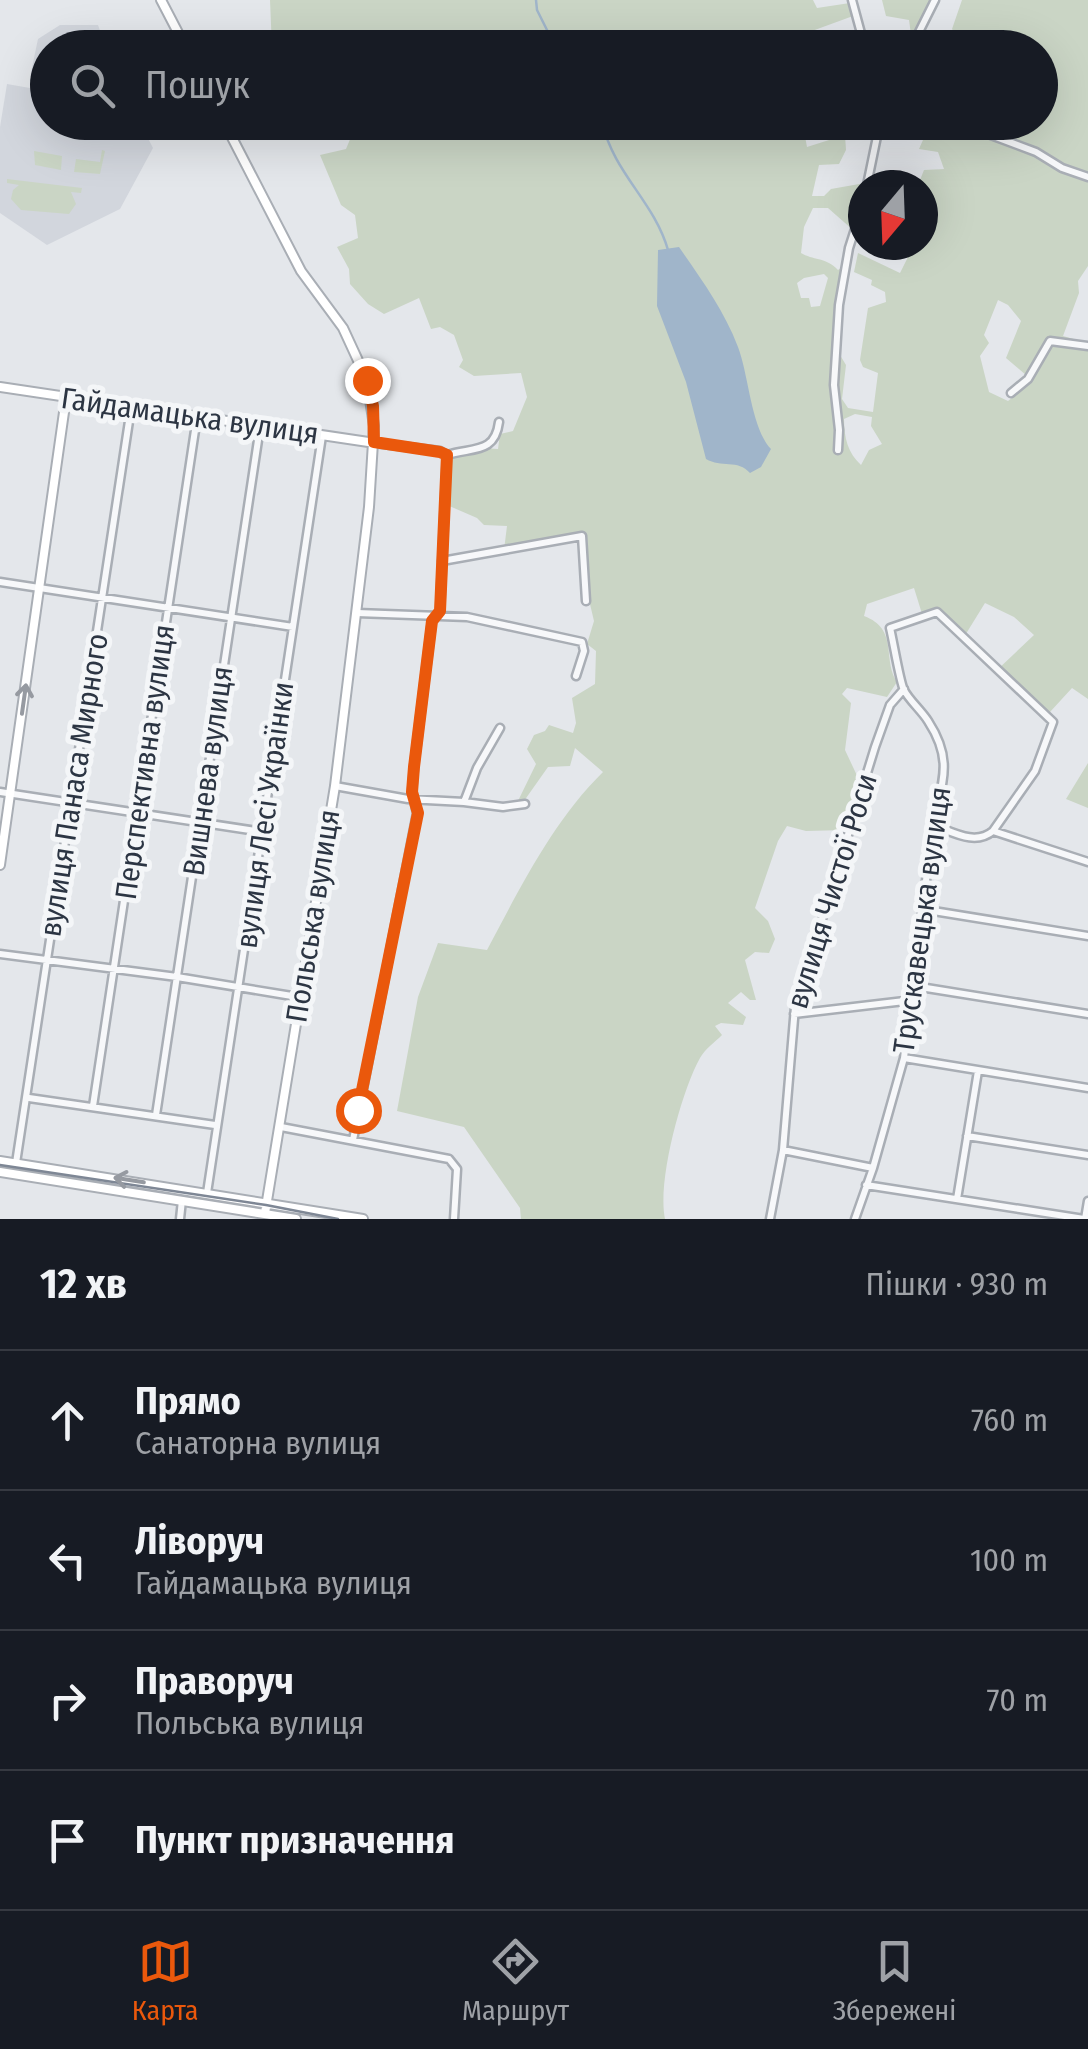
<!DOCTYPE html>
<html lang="uk">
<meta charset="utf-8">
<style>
:root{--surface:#171b24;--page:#242831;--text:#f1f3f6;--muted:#9ea1a6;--line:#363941;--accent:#ea580c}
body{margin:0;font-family:"Fira Sans Condensed",sans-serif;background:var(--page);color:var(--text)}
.compass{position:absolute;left:848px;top:170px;width:90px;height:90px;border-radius:50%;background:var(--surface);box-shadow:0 10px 40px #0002;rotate:199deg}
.stop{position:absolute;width:30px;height:30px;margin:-22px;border:8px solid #ea580c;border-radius:50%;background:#fff}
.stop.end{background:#ea580c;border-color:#fff;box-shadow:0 2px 10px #0008}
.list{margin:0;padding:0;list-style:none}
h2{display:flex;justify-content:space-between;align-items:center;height:130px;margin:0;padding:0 40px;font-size:42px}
h2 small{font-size:32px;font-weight:400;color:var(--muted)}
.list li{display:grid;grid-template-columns:65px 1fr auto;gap:30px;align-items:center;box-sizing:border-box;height:140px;padding:0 40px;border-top:2px solid var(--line)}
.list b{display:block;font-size:38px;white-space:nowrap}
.list p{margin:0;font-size:32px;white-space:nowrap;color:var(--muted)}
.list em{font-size:32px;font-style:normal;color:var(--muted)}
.icon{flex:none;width:55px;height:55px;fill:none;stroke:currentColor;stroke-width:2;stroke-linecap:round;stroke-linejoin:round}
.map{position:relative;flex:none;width:1088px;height:1219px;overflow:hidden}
.search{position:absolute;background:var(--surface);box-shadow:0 10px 40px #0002;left:30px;right:30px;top:30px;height:110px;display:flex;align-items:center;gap:25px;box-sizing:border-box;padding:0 35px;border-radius:55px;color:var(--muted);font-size:38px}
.sheet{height:690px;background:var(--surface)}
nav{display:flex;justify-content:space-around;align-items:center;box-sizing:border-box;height:140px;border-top:2px solid var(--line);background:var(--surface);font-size:28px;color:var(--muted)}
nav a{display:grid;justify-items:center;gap:5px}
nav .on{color:var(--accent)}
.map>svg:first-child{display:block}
.built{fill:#d2d6dd}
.green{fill:#cad5c5;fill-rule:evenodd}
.water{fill:#a0b5ca}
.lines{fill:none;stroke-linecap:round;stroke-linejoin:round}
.stream{stroke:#a0b5ca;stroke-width:2.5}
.street-casing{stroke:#a9aeb5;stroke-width:11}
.secondary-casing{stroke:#a9aeb5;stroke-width:12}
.street{stroke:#f7f8fa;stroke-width:6}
.secondary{stroke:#fff;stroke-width:8}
.tram{stroke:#7e8795;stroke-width:2.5}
.oneway{stroke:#969aa1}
.route{stroke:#ea580c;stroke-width:12}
.labels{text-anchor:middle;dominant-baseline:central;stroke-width:10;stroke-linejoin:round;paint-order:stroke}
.street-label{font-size:30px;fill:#2c3543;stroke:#f4f6f8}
</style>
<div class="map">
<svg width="1088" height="1219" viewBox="0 0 1088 1219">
<rect width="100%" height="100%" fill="#e4e7eb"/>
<path class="built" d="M60 25H98L106 47 48 48 47 80 30 77 38 39Z
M7 84 47 91 48 122 140 123 153 148 120 209 47 245 0 213V127Z"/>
<path class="green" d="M270 0H813L817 8 850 3 853 16 782 42 784 45 825 30 829 47 272 48Z
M882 0H933L912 42 909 20 886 16Z
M962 0H1088V266L1078 281 1079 293 1063 336 1088 343V699L1072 688 1050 712 996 671 1034 635 1014 617 985 603 964 637 937 612 923 617 914 588 867 604 864 616C899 629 882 659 897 682L887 697 847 688 842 694 851 703 845 750 860 782 845 830 806 831 787 826 778 841 755 908 768 921 775 939 769 953 755 952 745 960 756 1000H750L741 992 728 1003 746 1017 743 1025 721 1023 715 1026 722 1035C715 1042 705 1049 700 1058 681 1092 657 1182 665 1219H521L520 1208 464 1127 397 1111 418 997 438 943 487 950C520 888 553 821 603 772L575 748 570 766 548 767 524 801 517 803 536 764 527 749 534 735 545 731 549 725 573 733 576 723 572 698 595 684 596 651 587 644 594 621 589 600 587 537 575 533 504 550 507 526 484 525 477 518 447 505 450 457 481 448 498 449 500 434 513 431 527 397 521 373 474 376 459 367 463 360 454 335 440 327 431 329 419 298 384 314 368 304 350 284 349 269 337 247 358 238 355 215 341 205 320 155 346 149 356 125 352 122 816 123 803 126 807 147 845 135 846 150 839 164 819 165 812 196H824L831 189 865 183 853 230 828 208H813L804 227 801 253C815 261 826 257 838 270L844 266 834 345 846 365 842 399 848 408 873 412 878 373 863 367 860 360 868 308 886 302 885 292 871 285 872 280 854 272 858 253 900 273 914 245H923V185H893L897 176 920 180 924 170 944 169 938 152 919 149 923 140 933 138 928 129 932 123H949L1035 153V149L969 123 1040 122V48L956 47 957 36 952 29ZM824 274 828 278 820 306 811 307 809 298H801L797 283 804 278ZM998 300 1008 305 1021 321 1006 358 1033 381 1008 401 989 392 980 356 989 343 984 335ZM855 414 872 417 871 426 882 444 869 450 861 465C848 453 844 438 844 419Z
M102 150 105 151 100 174 74 172 76 159 100 162Z
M34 151 62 156 61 170 35 165Z
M7 179 82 188 81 193 71 192 76 204 69 214 21 210 11 199 13 190 19 185 7 183Z
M1088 763V808L1066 799Z"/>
<path class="water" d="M679 247C701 279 724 310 738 347 749 376 751 428 771 449L761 467 750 473C738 459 721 468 706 459L686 382 657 306 658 250Z"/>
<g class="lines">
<path class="stream" d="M536 0 537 10 556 48
M602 122C614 174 654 201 668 250"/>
<g class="street-casing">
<path id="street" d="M852 0 865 48
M911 48 935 0
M956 122 1036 152 1062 168 1088 177
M867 185 880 122
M1011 393 1028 379 1050 341 1088 346
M838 450 839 430 834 385 839 305 849 248 863 204
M447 455C473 447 495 454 499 422
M442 561 582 536 586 601
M0 582 293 627
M357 613 467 617 582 642 584 651 576 676
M335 786 408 799 464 802 477 768 500 728
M0 792 263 832
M464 802 503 807 525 804
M993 831 1088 862
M921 909 1088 936
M0 954 177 977 298 997
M914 986 1088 1014
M794 1014 913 1000
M904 1058 1088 1088
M29 1098 215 1125
M93 1106 197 417
M156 1115 260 427
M281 1127 449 1159 457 1169 454 1219
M967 1136 1088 1155
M353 1140 417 813 412 792 414 767 432 621 440 611 447 455 440 451 375 443
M783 1150 873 1168
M16 1163 131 408
M866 1185 1084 1219
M207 1193 322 436
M957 1199 978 1071
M180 1219 182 1200
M770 1219 783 1150 795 1007 875 747 890 705 904 689
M855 1219 873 1168 904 1058 931 840 933 825C942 781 954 761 928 721 921 710 909 700 904 690 900 683 893 640 890 628L937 612 1053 722 1035 771 993 831C975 846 953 832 933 825
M1085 1219 1088 1201"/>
</g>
<g class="secondary-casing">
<path id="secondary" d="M161 0 186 48
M224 122 301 271 343 328 367 380 374 426 369 507 335 786 265 1213
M0 387 375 443
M0 865 66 398
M0 1161 363 1219
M0 1172 296 1219"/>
</g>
<use href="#street" class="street"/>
<use href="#secondary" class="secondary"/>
<path class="tram" d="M0 1165 266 1205 338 1219"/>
</g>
<defs><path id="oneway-shaft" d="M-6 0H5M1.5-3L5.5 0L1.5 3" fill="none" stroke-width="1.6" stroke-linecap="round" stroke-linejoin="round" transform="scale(2.5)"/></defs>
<g class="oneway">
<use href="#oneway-shaft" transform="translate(24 699) rotate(-82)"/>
<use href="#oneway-shaft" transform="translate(129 1180) rotate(-171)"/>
</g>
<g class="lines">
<path class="route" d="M358 1110 418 813 412 792 414 767 432 621 440 611 447 455 440 452 374 442 373 406 367 380"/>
</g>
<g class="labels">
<g class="street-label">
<text transform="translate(190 416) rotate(8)">Гайдамацька вулиця</text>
<text transform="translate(145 762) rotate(-82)">Перспективна вулиця</text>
<text transform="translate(208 771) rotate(-82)">Вишнева вулиця</text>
<text transform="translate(74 785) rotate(-81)">вулиця Панаса Мирного</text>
<text transform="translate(265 815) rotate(-82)">вулиця Лесі Українки</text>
<text transform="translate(832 891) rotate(-73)">вулиця Чистої Роси</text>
<text transform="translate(313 916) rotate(-81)">Польська вулиця</text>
<text transform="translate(922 920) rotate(-82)">Трускавецька вулиця</text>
</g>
</g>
</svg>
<svg class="compass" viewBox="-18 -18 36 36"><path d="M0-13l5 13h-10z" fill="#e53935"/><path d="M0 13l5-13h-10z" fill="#9ea1a6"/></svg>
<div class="stop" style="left:358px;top:1110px"></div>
<div class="stop end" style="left:367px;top:380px"></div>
<div class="search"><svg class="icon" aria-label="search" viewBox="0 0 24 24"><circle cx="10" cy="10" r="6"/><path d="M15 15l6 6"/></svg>Пошук</div>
</div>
<section class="sheet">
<h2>12 хв<small>Пішки · 930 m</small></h2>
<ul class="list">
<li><svg class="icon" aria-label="ahead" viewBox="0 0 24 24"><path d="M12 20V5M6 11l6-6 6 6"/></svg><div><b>Прямо</b><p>Санаторна вулиця</p></div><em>760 m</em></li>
<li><svg class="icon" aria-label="left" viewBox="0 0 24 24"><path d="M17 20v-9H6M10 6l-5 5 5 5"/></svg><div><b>Ліворуч</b><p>Гайдамацька вулиця</p></div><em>100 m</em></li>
<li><svg class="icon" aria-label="right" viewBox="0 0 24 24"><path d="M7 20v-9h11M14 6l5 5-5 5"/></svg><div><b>Праворуч</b><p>Польська вулиця</p></div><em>70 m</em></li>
<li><svg class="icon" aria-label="arrive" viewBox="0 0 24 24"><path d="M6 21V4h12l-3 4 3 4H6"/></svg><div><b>Пункт призначення</b></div></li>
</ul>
</section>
<nav>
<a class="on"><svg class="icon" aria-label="map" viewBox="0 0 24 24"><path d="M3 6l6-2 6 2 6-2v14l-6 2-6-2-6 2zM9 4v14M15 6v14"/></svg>Карта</a>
<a><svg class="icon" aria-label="directions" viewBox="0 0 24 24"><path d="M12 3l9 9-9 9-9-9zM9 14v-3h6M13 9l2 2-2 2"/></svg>Маршрут</a>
<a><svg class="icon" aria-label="saved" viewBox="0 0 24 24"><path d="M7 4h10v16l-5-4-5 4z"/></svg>Збережені</a>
</nav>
